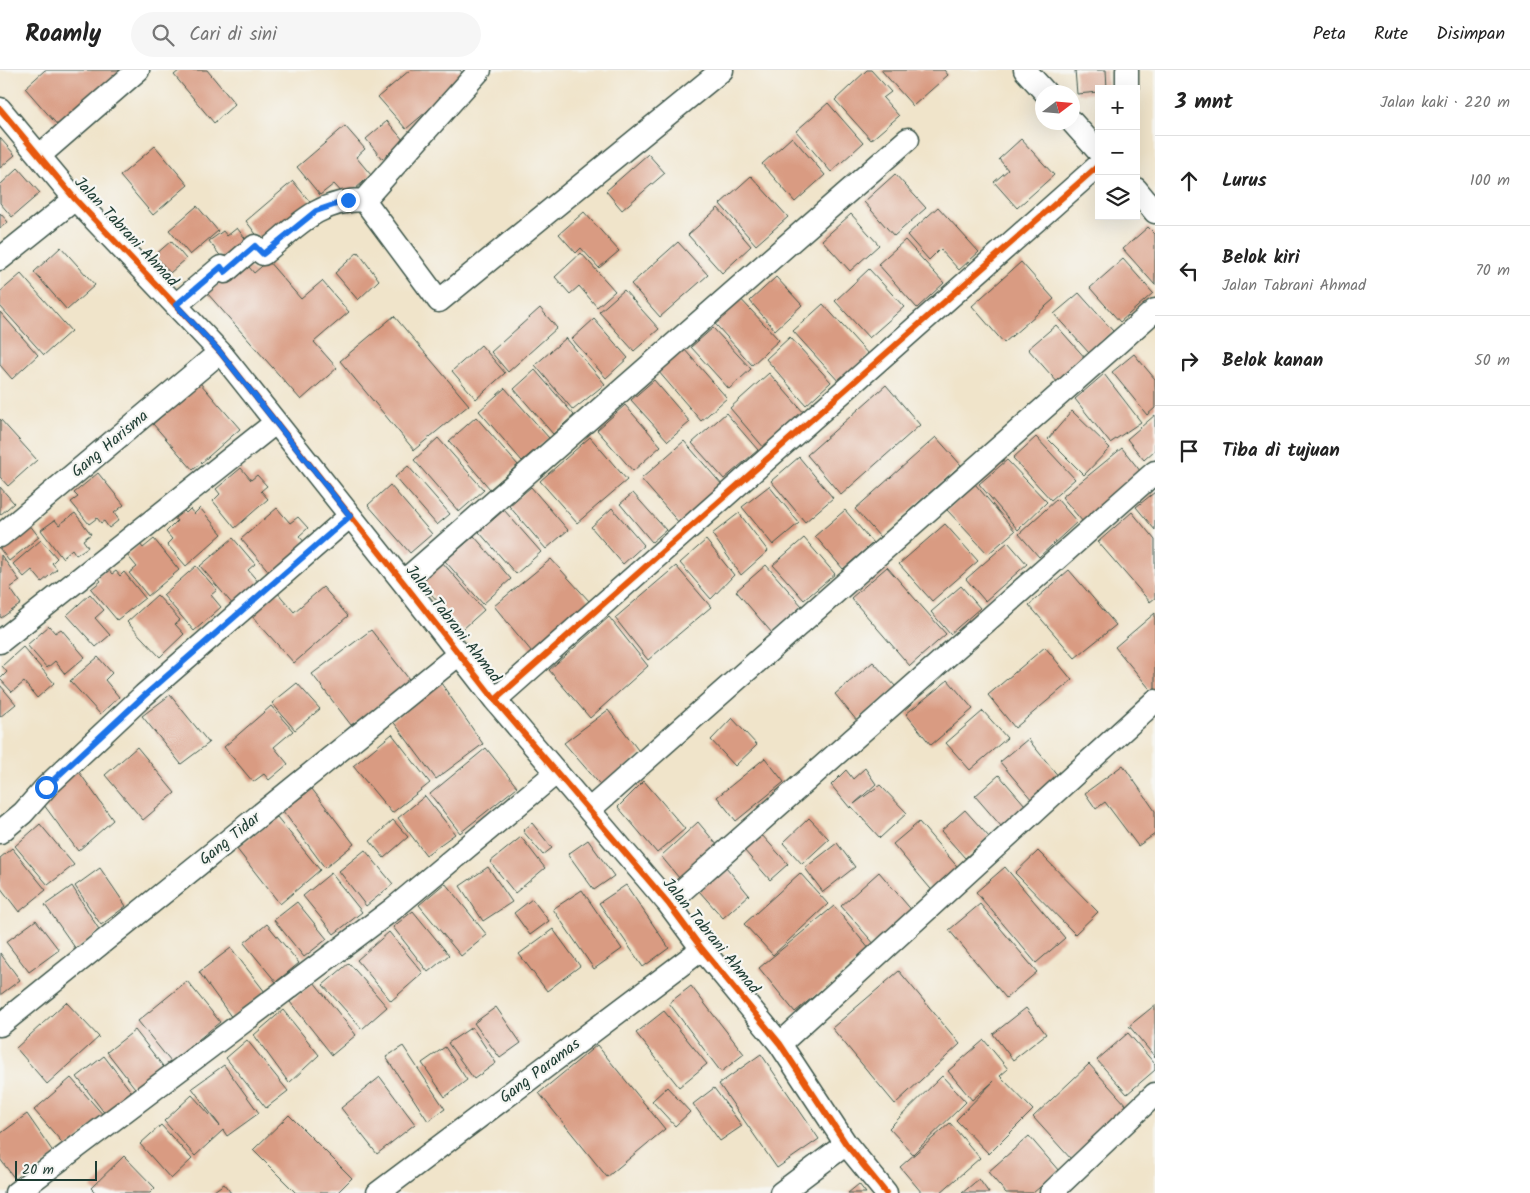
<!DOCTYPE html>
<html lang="id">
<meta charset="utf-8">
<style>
:root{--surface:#fff;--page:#f6f6f6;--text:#222;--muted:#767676;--line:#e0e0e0}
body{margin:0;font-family:Kalam,sans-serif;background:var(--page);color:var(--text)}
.controls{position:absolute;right:15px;top:15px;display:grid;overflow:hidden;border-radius:0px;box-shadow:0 5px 20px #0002}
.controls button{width:45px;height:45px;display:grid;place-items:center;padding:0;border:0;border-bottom:1px solid var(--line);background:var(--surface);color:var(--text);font:25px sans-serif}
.compass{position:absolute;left:1035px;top:15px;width:45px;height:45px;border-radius:50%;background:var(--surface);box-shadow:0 5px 20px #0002;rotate:74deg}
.scale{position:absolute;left:15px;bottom:12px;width:82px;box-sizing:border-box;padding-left:5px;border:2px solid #1f3d34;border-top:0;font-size:14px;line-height:18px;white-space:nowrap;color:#1f3d34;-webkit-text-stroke:4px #f6f6f2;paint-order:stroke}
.stop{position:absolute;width:15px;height:15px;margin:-11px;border:4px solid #1a73e8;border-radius:50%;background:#fff}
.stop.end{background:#1a73e8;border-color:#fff;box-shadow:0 1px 5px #0008}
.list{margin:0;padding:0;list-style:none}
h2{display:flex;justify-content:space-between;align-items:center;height:65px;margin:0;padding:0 20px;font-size:21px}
h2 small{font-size:16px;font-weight:400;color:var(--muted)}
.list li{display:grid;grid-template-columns:32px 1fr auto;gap:15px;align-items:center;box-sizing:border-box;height:90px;padding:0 20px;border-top:1px solid var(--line)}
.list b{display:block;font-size:19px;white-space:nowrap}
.list p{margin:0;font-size:16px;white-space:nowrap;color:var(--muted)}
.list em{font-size:16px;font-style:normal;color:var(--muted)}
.icon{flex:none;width:28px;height:28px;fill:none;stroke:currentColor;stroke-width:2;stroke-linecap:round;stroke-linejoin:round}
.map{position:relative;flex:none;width:1155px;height:1123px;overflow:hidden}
header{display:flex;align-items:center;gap:30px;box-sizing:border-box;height:70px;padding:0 25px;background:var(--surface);border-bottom:1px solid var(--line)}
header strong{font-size:24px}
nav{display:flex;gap:28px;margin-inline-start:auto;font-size:18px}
.search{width:350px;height:45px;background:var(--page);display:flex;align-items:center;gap:12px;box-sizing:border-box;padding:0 18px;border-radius:28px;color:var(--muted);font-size:19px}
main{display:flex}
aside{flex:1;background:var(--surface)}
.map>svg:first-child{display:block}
.building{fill:#d99b82}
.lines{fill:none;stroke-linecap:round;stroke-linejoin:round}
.minor-casing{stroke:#3e564a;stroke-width:25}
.minor{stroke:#fff;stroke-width:22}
.cycleway-casing{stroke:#f6f6f2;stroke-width:9}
.cycleway{stroke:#e8590c;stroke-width:6}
.route{stroke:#1a73e8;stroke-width:6}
.labels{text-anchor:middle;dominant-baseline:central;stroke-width:4.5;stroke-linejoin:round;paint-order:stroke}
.street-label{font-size:16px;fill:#1f3d34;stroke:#f6f6f2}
</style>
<header>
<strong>Roamly</strong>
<div class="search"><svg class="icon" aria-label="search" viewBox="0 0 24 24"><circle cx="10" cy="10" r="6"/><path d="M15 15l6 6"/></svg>Cari di sini</div>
<nav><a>Peta</a><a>Rute</a><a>Disimpan</a></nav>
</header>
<main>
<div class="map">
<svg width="1155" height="1123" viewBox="0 0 1155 1123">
<rect width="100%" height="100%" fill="#f6f6f2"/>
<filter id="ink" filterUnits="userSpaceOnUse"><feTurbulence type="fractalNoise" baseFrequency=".02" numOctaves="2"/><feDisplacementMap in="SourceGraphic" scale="10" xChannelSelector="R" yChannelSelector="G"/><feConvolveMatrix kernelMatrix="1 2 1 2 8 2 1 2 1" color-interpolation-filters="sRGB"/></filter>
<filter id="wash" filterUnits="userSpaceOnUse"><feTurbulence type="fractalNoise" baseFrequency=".0096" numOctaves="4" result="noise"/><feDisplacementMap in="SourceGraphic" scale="20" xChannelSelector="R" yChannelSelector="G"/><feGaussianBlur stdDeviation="1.12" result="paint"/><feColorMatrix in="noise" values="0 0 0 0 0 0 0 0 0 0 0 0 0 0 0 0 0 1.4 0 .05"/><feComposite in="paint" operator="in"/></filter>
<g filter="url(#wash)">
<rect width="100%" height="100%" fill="#f0e4ca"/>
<g id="blocks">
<path class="building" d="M45 0H127L60 58 25 18Z
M180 0H207L235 34 214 53 174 5Z
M410 0H460L466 8 406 59 378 27Z
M867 0H871L891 22 883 28 899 46 871 70 835 30Z
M881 0H944L948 5 913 36Z
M1075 0H1106L1107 19H1099V22L1077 24Z
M828 33 863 73 831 102 796 61Z
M387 51 404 71 382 89 366 69Z
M345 56 365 79 356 87 371 105 346 127 334 114 320 125 297 97Z
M792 67 825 105 795 132 762 94Z
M0 68 15 85 0 98Z
M1021 69 1054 105 1017 138 994 112 1008 100 999 89Z
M155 76 188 115 153 145 120 106Z
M648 84 665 103 622 140 606 121Z
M18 98 40 123 12 147 0 133V115Z
M895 104 926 138 894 166 864 132Z
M751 106 788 147 756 175 720 134Z
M293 111 314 137 265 176 246 151Z
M197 136 218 161 190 185 169 160Z
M938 137 979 182 959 200 940 179 929 190 907 165Z
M718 138 751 176 722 203 688 165Z
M584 142 619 181 599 198 581 178 576 183 559 164Z
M0 143 8 152 0 158Z
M851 144 879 175 850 201 822 170Z
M1148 157 1155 164V215L1123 179Z
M237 158 248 172 228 196 209 171 223 161 227 166Z
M905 170 944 213 917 238 878 194Z
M171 171 186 189 170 203 155 185Z
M678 172 708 205 660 247 631 214Z
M61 177 95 215 67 240 34 202Z
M358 182 379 210 358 230 335 203Z
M581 183 615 221 597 237 579 216 570 224 555 207Z
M1123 189 1153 223 1120 252 1090 218Z
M244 191 254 203 268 191 301 229 322 211 349 242 314 272 337 298 301 330 207 223Z
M1021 192 1054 229 1004 273 972 236Z
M869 199 904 237 869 268 835 231Z
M21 204 71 261 44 285 0 236V222Z
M776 207 802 235 775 260 750 231Z
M624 220 659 259 634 281 599 242Z
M1079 223 1113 261 1089 283 1054 244Z
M736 224 779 270 752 295 710 248Z
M823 234 869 285 840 313 793 261Z
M540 238 557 258 508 302 491 282Z
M0 242 38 285 12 309 0 295Z
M394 246 469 335 414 380 340 291Z
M594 249 628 288 606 308 572 269Z
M1056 255 1087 290 1059 314 1028 279Z
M713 258 751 299 729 319 691 277Z
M790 267 831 312 806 335 766 289Z
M566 268 605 314 573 340 535 295Z
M481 275 505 303 476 329 452 301Z
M684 279 727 328 701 351 658 301Z
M1134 284 1155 309V338L1147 345 1112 302Z
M535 300 574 345 553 364 514 319Z
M769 303 805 344 765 379 730 338Z
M1104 304 1141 352 1110 373 1075 329Z
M654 310 690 352 668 371 631 330Z
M200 313 240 359 193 400 153 354Z
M886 315 920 355 841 425 807 385Z
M505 318 549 368 522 391 479 341Z
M625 335 661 376 633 401 597 360Z
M1072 341 1110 378 1084 405 1048 369Z
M726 343 758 380 724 409 692 373Z
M1155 345V380L1144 390 1127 369Z
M476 347 518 395 490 419 449 371Z
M0 349 37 390 8 416 0 407Z
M590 367 627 410 577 453 540 411Z
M936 367 961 395 880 467 855 439Z
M1036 367 1075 409 1051 430 1013 388Z
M438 368 484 420 459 442 414 390Z
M684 371 723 416 680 454 641 409Z
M1122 378 1141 402 1083 452 1062 427Z
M799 387 833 428 805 452 771 411Z
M1007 390 1047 432 1018 460 979 414Z
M408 396 450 444 437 455 395 407Z
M241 398 251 410 257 405 267 416 261 421 268 429 235 458 213 431 220 424 216 419Z
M98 403 124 435 114 443 119 450 109 458 104 451 101 453 97 448 89 454 71 432 78 427 74 423Z
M975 414 1015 461 988 484 947 440Z
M390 415 432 464 410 483 368 435Z
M769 416 799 453 773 475 742 437Z
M0 417 14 433 0 445Z
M531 417 568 460 546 479 509 436Z
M1155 422V460L1136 437Z
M633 423 666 460 652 472 620 434Z
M1057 429 1077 452 1039 487 1019 464Z
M180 437 186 443 190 439 194 444 200 438 222 464 186 496 167 474 172 469 166 462 177 451 172 445Z
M277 438 290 453 298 447 308 458 299 466 307 475 272 505 241 469Z
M612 438 644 475 623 494 591 457Z
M504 440 541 482 516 504 479 462Z
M845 440 873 473 843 499 815 466Z
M1132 442 1155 470V528L1150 532 1098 472Z
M75 443 91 464 83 470 88 477 76 485 72 479 62 488 41 460 55 450 59 455Z
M739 443 768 481 741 505 712 464Z
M26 450 39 467 9 491 0 479V470Z
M945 454 978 491 932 531 899 494Z
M474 466 511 509 483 534 445 491Z
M233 468 255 494 248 500 260 514 234 536 200 496Z
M804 468 835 504 804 530 773 495Z
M154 469 179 500 148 526 129 503 137 497 127 485 140 474 143 478Z
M41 470 57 488 52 493 57 499 42 512 32 500 24 507 13 494Z
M706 470 734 505 711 529 680 493Z
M1008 472 1027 494 985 531 966 509Z
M1 485 20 511 10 518 21 534 1 548 0 546Z
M551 489 590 532 532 582 494 536Z
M442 492 484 540 462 560 420 511Z
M766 495 802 536 772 563 736 521Z
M196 496 217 520 211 525 221 537 194 561 163 525Z
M676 496 711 537 648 590 615 548Z
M887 497 946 564 910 596 851 528Z
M107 498 112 504 116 501 120 506 124 502 145 528 117 550 91 519 101 511 97 506Z
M1069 500 1116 555 1075 588 1029 535Z
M961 516 980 538 950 564 931 542Z
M323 517 348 546 294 593 251 545 277 522 294 542Z
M90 524 104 540 95 548 110 565 96 577 67 545Z
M157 525 180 550 175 554 184 564 160 587 127 552Z
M1155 543V623L1154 624 1115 577Z
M609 547 648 596 590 648 549 600Z
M49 556 55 563 61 559 85 587 65 604 55 591 47 598 27 575Z
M371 560 412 613 351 655 312 604Z
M23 577 54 613 37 628 24 612 12 622 0 609 7 602 2 596Z
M1045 577 1072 610 1015 658 988 625Z
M98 587 112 603 105 610 119 627 100 644 70 611Z
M873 592 897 618 857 651 835 624Z
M948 610 973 639 931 675 906 644Z
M297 613 320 639 295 660 272 633Z
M441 613 483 674 436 709 392 650Z
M0 615 16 634 0 647Z
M170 625 209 673 181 694 142 646Z
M271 636 293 661 274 677 288 694 269 710 264 704 253 712 224 677Z
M608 640 641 684 603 718 564 673Z
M983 641 1007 668 970 700 946 673Z
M732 648 757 675 735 696 711 670Z
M392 664 430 713 392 743 353 696Z
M1028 669 1059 707 1032 730 1000 692Z
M137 677 175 723 143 750 105 705Z
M486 678 517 717 460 763 430 724Z
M765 688 784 712 736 751 717 727Z
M1123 695 1155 741V764L1138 776 1105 732 1096 739 1085 723Z
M865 698 876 714 854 734 880 715 907 743 880 768 851 736 850 738 831 715 846 700 853 709Z
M77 699 113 750 78 781 41 731Z
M999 705 1025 735 1001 756 975 726Z
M644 711 685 759 657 783 618 737Z
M312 719 354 774 325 798 283 741Z
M425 726 455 764 426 785 398 748Z
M965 740 989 767 965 788 941 761Z
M277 747 320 800 280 834 236 778Z
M809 748 829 769 802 794 783 773Z
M393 750 408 767 384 788 370 771Z
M698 752 718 776 679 808 661 786Z
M919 752 961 801 935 824 893 774Z
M532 753 552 778 543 785 523 761Z
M40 754 74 795 48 815 15 776Z
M761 764 788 794 770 810 744 780Z
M521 767 545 798 515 823 490 792Z
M588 770 614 806 594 820 568 784Z
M837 773 855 797 823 822 805 798Z
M12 778 46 820 19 842 0 817V788Z
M365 780 393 814 366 836 339 801Z
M1038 781 1098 842 1075 864 1015 803Z
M488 797 512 832 483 851 460 816Z
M726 797 749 825 723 848 699 821Z
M1005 797 1065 868 1036 893 976 822Z
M100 798 126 836 101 855 75 816Z
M879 802 914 843 876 876 841 836Z
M331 803 362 842 334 864 303 826Z
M800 803 828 834 773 885 744 854Z
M445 813 487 865 461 886 419 835Z
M626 815 669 878 643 897 599 833Z
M72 816 100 861 76 879 45 835Z
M582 820 622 879 594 899 553 839Z
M532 829 549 851 530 865 514 843Z
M297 832 327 869 304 887 274 850Z
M980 834 1037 902 1006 928 949 860Z
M834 836 870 880 795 942 759 898Z
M413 841 449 885 428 902 393 857Z
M36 850 59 880 29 902 6 872Z
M267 854 299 893 276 912 244 873Z
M553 859 580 896 547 921 519 884Z
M389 862 423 903 391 931 357 890Z
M231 878 265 922 232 948 199 902Z
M0 883 20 910 0 925Z
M349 893 387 937 362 959 323 915Z
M899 901 960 974 895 1034 832 958Z
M187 911 220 952 171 992 138 951Z
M314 912 356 965 332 985 290 932Z
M691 916 744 984 721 1002 669 933Z
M66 932 99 967 47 1014 16 978Z
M1155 935V987L1129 956Z
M496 937 521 973 500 988 474 953Z
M1026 938 1046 964 1013 990 993 964Z
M283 940 319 985 289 1013 254 965Z
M664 941 707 994 679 1017 636 963Z
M472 957 496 993 474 1009 448 973Z
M135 960 166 1000 138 1022 107 982Z
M1128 963 1155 994V1000L1127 1024 1097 990Z
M247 970 288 1021 266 1038 226 988Z
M984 970 1008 999 1000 1006 1033 1040 989 1084 956 1050 994 1011 972 1030 948 1001Z
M597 975 665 1059 607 1107 539 1023Z
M403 976 445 1039 428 1051 386 987Z
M445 977 467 1010 445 1027 422 993Z
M761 984 819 1069 777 1098 719 1014Z
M104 986 133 1024 106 1045 77 1007Z
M1089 994 1127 1036 1071 1089 1033 1047Z
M224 995 259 1043 227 1066 223 1060 195 1086 164 1051 192 1025 220 1056 192 1018Z
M942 1006 966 1032 913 1084 889 1058Z
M380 1007 415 1054 377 1084 341 1038Z
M71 1008 104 1046 67 1078 34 1040Z
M667 1017 690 1042 675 1056 652 1031Z
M714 1018 742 1056 720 1071 693 1034Z
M27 1044 56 1086 18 1113 0 1089V1064Z
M289 1045 352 1108 337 1123H296L253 1080Z
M950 1053 980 1088 940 1123H922L900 1097Z
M161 1055 192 1089 171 1109 140 1074Z
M1029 1066 1059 1101 1033 1123H1006L988 1102Z
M124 1086 155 1118 150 1123H96L91 1118Z
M979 1109 989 1123H962Z
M224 1114 231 1123H211Z
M859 1114 866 1123H848Z"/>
</g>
</g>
<g filter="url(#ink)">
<use href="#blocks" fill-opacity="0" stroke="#3e564a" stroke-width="1"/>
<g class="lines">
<g class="minor-casing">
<path id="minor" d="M1025 0 1045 22
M1127 19V0
M0 39 75 129 220 282 403 512 495 630 668 833 702 879 780 974 846 1074 886 1123
M1072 52 1099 82
M39 86 138 0
M1136 119 1155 142
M364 130 439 231 722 0
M0 189 75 129
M176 235 221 197 225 202 255 176 263 184C296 157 318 130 364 130L480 0
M0 466 220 282
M403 512 908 69
M0 572 275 353
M495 630 1099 95
M589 740 1155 240
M0 762 23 743 46 717 144 625 350 446
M668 833 1155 402
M0 955 459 584
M780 974 1155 631
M16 1123 393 839 557 702
M378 1123 702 879
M781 1123 846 1074
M1051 1123 1155 1024"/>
</g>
<use href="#minor" class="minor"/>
<g class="cycleway-casing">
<path id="cycleway" d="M0 39 75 129 220 282 403 512 495 630 668 833 702 879 780 974 846 1074 886 1123
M495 630 1099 95"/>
</g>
<use href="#cycleway" class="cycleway"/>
</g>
</g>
<g class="lines" filter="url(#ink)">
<path class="route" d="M46 717 144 626 350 446 220 282 176 235 221 197 225 202 255 176 263 184 316 141 348 130"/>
</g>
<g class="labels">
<g class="street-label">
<text transform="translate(126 162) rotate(47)">Jalan Tabrani Ahmad</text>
<text transform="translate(110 374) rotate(-40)">Gang Harisma</text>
<text transform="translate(453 554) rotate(52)">Jalan Tabrani Ahmad</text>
<text transform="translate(230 769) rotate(-39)">Gang Tidar</text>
<text transform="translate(711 866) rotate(51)">Jalan Tabrani Ahmad</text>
<text transform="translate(540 1001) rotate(-37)">Gang Paramas</text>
</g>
</g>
</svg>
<div class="controls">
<button>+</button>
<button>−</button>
<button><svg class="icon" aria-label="layers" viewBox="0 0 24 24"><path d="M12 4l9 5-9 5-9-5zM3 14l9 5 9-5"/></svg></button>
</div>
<svg class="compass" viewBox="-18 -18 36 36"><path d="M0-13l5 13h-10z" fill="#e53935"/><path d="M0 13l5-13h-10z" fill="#767676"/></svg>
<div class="scale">20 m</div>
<div class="stop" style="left:46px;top:717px"></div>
<div class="stop end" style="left:348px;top:130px"></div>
</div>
<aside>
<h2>3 mnt<small>Jalan kaki · 220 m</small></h2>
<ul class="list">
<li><svg class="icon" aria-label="ahead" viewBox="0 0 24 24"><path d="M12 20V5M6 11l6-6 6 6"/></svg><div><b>Lurus</b></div><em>100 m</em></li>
<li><svg class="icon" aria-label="left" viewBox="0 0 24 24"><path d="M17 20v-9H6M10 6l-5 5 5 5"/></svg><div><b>Belok kiri</b><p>Jalan Tabrani Ahmad</p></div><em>70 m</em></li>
<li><svg class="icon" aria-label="right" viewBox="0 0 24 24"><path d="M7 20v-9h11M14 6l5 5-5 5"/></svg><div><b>Belok kanan</b></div><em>50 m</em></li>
<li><svg class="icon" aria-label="arrive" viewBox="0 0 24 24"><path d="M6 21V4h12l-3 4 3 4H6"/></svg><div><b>Tiba di tujuan</b></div></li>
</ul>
</aside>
</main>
